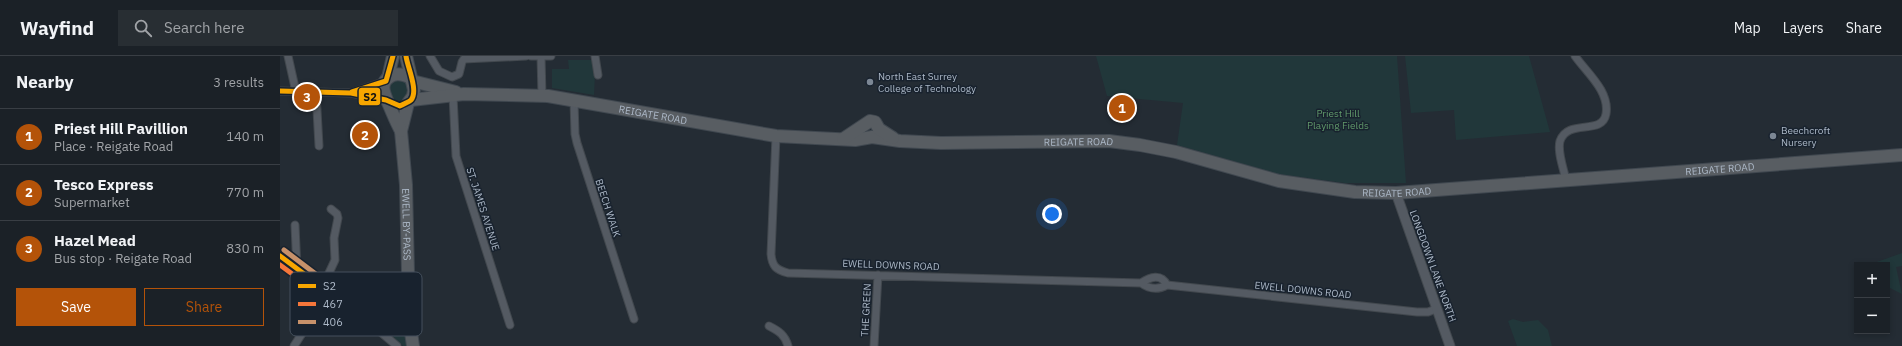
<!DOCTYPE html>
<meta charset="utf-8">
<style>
:root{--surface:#1b2127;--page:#282e33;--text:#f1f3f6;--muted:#a0a3a7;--line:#393e44;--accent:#b45309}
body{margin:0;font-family:"IBM Plex Sans",sans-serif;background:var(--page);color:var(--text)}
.controls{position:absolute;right:12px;bottom:12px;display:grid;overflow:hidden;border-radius:0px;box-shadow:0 2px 6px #0003}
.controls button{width:36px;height:36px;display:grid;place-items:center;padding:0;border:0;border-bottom:1px solid var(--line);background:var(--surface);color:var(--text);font:20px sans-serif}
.you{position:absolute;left:772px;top:158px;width:14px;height:14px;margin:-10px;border:3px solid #fff;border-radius:50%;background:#1a73e8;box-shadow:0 0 0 6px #1a73e833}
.badge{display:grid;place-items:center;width:26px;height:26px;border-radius:50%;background:var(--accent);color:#fff;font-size:13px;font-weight:700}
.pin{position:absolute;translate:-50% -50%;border:2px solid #fff;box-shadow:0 1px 4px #0006}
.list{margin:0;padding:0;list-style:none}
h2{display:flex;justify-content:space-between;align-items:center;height:52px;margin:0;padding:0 16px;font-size:17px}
h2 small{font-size:13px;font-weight:400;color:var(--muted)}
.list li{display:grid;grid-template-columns:26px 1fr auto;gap:12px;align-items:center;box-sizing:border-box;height:56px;padding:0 16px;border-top:1px solid var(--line)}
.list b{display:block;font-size:15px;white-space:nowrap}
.list p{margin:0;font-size:13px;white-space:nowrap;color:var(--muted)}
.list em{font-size:13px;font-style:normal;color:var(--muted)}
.actions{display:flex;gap:8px;padding:12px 16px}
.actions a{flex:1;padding:9px 0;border:1px solid var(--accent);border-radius:0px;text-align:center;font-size:14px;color:var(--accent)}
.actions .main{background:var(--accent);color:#fff}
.icon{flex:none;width:22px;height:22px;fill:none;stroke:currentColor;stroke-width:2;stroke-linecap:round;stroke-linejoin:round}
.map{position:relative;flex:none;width:1622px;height:290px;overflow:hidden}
header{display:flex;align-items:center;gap:24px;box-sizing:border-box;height:56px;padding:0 20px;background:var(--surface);border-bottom:1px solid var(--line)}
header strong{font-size:19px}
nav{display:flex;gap:22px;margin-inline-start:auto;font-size:14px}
.search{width:280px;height:36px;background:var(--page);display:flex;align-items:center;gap:10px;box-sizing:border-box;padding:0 14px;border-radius:0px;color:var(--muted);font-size:15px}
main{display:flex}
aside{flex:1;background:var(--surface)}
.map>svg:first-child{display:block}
.green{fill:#21373a}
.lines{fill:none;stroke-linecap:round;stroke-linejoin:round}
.minor-casing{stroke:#42484e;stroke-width:9}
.tertiary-casing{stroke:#42484e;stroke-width:11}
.trunk-casing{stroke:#404850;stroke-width:14}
.minor{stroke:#545a62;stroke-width:7}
.tertiary{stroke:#545a62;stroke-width:9}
.trunk{stroke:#585d62;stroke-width:12}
.bus-1-casing{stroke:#18222e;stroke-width:8}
.bus-2-casing{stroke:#18222e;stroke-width:8}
.bus-3-casing{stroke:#18222e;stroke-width:8}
.bus-1{stroke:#f7a600;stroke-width:5}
.bus-2{stroke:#f5763a;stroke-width:5}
.bus-3{stroke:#c7916a;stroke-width:5}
.poi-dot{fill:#7c8794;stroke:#18222e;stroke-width:1.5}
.labels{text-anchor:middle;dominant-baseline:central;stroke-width:3;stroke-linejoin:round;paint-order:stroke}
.poi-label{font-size:10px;fill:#acb8c7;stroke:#18222e;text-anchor:start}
.park-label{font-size:10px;fill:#619a6b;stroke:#18222e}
.street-label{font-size:10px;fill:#acb8c7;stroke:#18222e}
.key{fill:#18222e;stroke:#444f5c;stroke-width:1}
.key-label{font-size:11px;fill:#acb8c7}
.line-badge{stroke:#18222e;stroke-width:1.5}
.pale-badge-label{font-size:11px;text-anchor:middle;font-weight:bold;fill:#111}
</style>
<header>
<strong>Wayfind</strong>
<div class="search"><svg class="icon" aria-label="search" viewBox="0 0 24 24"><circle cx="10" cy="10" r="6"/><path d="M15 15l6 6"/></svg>Search here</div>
<nav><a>Map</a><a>Layers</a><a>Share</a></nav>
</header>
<main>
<aside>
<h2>Nearby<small>3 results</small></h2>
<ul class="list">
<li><span class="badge">1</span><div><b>Priest Hill Pavillion</b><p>Place · Reigate Road</p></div><em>140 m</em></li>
<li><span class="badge">2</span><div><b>Tesco Express</b><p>Supermarket</p></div><em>770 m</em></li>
<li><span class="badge">3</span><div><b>Hazel Mead</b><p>Bus stop · Reigate Road</p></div><em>830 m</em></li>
</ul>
<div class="actions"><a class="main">Save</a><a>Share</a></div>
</aside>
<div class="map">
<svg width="1622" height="290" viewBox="0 0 1622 290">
<rect width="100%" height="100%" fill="#242c34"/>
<path class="green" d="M816 0H1117L1126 127H1065L998 118 897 89 903 47 827 40Z
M1125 0H1249L1270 76 1176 84 1174 54 1131 57Z
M288 4H312L315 17 314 39 272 32V13H289Z
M108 34a11 11 0 1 1 22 0a11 11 0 1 1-22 0Z
M1622 197V210L1616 211 1622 238 1610 232 1607 233V209H1578L1581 206 1594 207Z
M1233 263 1243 266 1258 264 1268 274 1272 290H1237L1228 265Z
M117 270 125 275 127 290H123L102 271Z"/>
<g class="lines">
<g class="minor-casing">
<path id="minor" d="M8 0 16 36
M150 0 159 15 172 21 179 18 182 6 184 3 246 0
M251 0H271
M261 0 262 40
M315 0 318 19
M0 35 71 37 106 44
M36 36 39 90
M71 37 106 25
M173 40 176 100 230 269
M294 45 295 78 297 87 354 263
M496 80 491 198C492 210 496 214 508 217L861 227C869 233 878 234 887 229L1137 256H1148L1156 253
M1286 124C1284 114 1277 96 1280 85 1288 62 1322 80 1326 58 1330 35 1306 16 1295 0
M15 169 17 214
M861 227C870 221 881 217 887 229
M42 232 55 204 54 182 58 162 57 158 51 153
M93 266 97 273 117 290
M489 270C499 275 505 279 508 290
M14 290 48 237
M594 290 598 219"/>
</g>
<g class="tertiary-casing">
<path id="tertiary" d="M1116 137 1170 290
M0 200 83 262 93 266 129 262"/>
</g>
<g class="trunk-casing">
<g id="trunk">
<path id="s1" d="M126 0 134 34 133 40 128 47 121 75 126 129 129 262 133 290"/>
<path d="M108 22 113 0"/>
<path d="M132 25 176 36"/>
<path id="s2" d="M131 44 184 38 268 40 496 80 575 84 592 81 620 85 661 87 829 85 860 89 896 96 999 125 1075 136 1116 137 1622 99"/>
<path d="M121 75C116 66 113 58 109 49 105 39 97 26 113 19 119 17 125 19 131 22"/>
<path d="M563 83 590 65 595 66 599 73 613 82"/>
</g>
</g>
<use href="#minor" class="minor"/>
<use href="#tertiary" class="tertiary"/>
<use href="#trunk" class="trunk"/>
<g class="bus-1-casing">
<path id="bus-1" d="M0 35 71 37 106 44 120 50C123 48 129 46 131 44 139 35 127 10 126 0
M72 36 106 25 113 0
M0 200 83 262 93 266 129 262"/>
</g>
<g class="bus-2-casing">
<path id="bus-2" d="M0 209 80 268 93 273 130 269"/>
</g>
<g class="bus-3-casing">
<path id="bus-3" d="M4 194 86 256 94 259 128 255"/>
</g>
<use href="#bus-1" class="bus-1"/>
<use href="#bus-2" class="bus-2"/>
<use href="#bus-3" class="bus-3"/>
</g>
<g class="poi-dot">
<circle cx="590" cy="26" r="4"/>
<circle cx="1493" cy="80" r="4"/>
</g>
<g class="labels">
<g class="poi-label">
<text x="598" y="20">North East Surrey<tspan x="598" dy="12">College of Technology</tspan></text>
<text x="1501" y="74">Beechcroft<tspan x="1501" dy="12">Nursery</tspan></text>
</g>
<g class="park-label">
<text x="1058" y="57">Priest Hill<tspan x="1058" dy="12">Playing Fields</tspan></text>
</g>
<g class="street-label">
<text stroke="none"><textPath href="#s2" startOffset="244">REIGATE ROAD</textPath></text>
<text stroke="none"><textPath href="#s2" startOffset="672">REIGATE ROAD</textPath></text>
<text stroke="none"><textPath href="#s2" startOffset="1320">REIGATE ROAD</textPath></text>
<text stroke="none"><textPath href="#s2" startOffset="996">REIGATE ROAD</textPath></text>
<text transform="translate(328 152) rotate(72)">BEECH WALK</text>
<text transform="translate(203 153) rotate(72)">ST. JAMES AVENUE</text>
<text stroke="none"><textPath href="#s1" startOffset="172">EWELL BY-PASS</textPath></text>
<text transform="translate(611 209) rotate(2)">EWELL DOWNS ROAD</text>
<text transform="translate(1153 210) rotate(70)">LONGDOWN LANE NORTH</text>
<text transform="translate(1023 234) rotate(6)">EWELL DOWNS ROAD</text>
<text transform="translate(586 254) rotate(-87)">THE GREEN</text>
</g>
</g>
<rect x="10" y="216" width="132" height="64" rx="6" class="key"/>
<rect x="18" y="228" width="18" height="4" fill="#f7a600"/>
<rect x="18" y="246" width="18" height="4" fill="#f5763a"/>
<rect x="18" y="264" width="18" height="4" fill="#c7916a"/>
<g class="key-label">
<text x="43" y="234">S2</text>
<text x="43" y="252">467</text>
<text x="43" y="270">406</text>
</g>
<rect class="line-badge" x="78" y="31" width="23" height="19" rx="4" fill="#f7a600"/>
<g class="pale-badge-label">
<text x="90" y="45">S2</text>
</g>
</svg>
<div class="controls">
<button>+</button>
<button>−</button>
</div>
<div class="you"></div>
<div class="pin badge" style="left:842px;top:52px">1</div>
<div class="pin badge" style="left:85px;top:79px">2</div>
<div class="pin badge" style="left:27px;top:41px">3</div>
</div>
</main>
